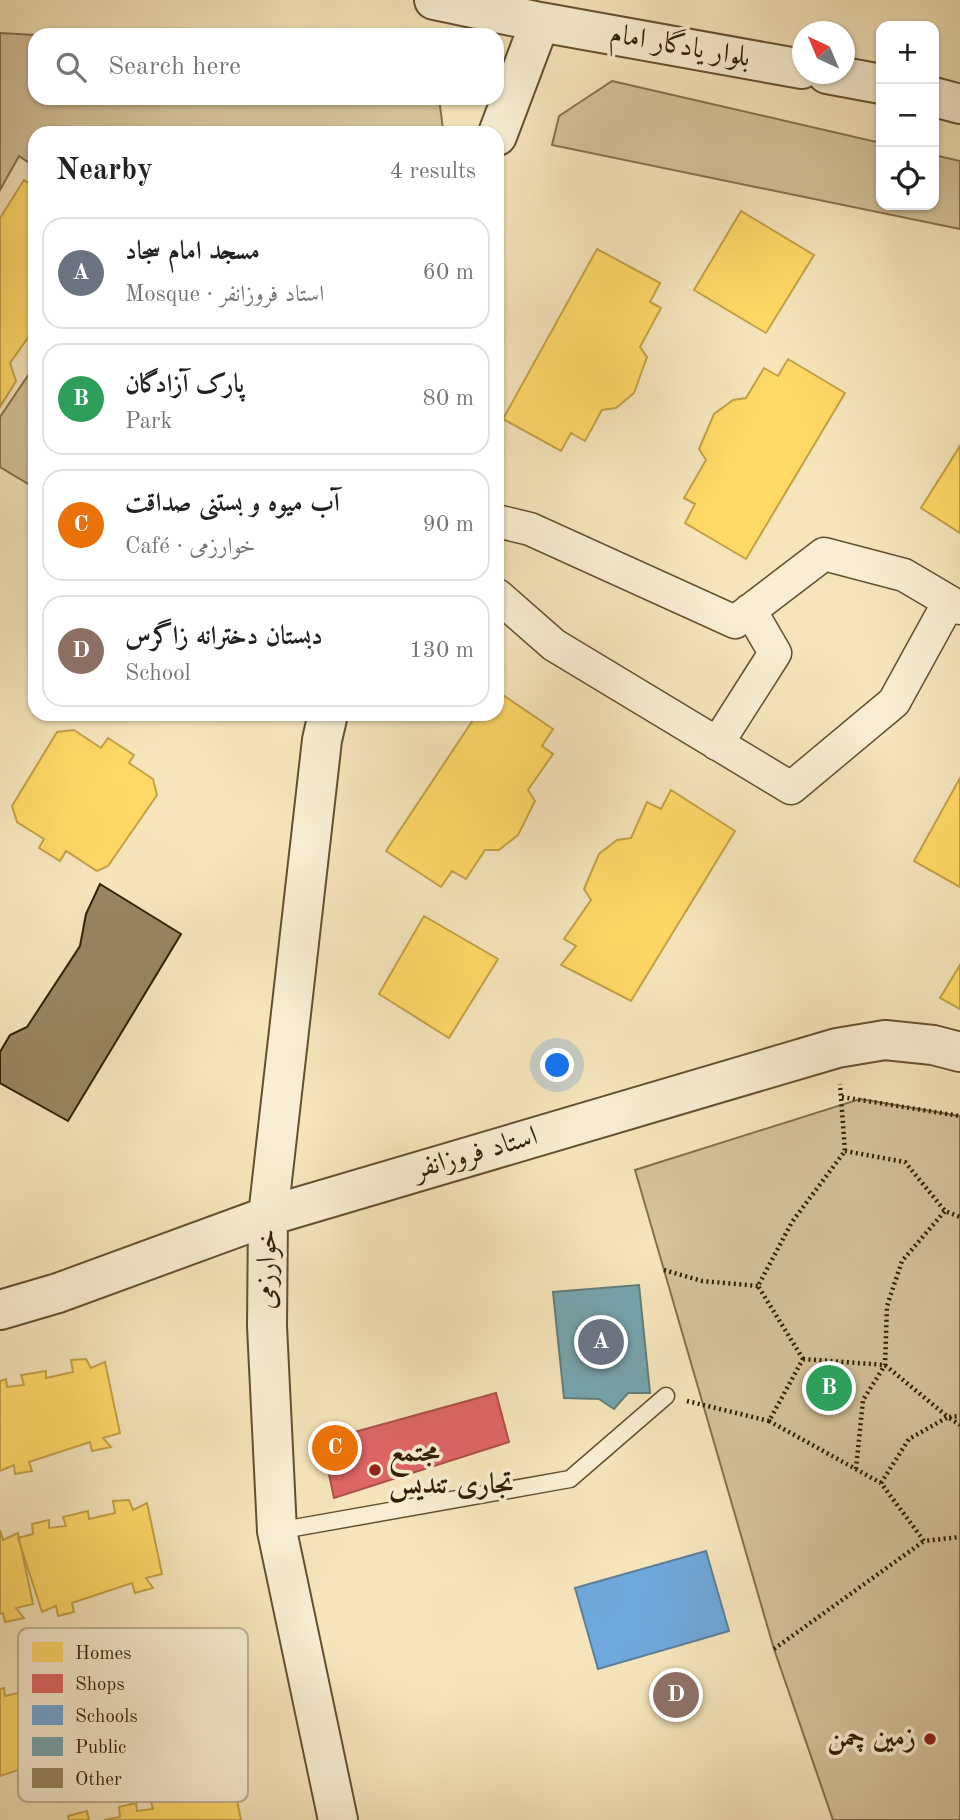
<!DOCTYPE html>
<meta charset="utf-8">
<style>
:root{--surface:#fff;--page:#f2f2f2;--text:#222;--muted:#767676;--line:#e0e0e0;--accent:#7c3aed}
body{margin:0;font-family:"Old Standard TT",Amiri,serif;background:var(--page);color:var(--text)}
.controls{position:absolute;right:21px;top:21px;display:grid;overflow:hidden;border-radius:14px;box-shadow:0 2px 5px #0004}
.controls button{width:63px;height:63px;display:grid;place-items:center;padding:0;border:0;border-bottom:2px solid var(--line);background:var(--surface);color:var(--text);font:35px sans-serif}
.compass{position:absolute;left:792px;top:21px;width:63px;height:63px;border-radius:50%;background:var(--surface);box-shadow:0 2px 5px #0004;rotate:316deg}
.you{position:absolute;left:558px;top:1066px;width:24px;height:24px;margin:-18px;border:5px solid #fff;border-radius:50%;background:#1a73e8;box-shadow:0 0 0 10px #1a73e833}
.badge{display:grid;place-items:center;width:46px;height:46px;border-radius:50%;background:var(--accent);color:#fff;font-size:23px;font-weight:700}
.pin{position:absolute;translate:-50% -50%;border:4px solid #fff;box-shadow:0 2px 7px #0006}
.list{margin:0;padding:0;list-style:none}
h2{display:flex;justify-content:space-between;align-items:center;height:91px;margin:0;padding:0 28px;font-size:30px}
h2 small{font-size:23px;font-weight:400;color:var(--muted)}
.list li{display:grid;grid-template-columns:46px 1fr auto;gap:21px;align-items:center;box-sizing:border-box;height:112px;margin:0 14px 14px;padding:0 14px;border:2px solid var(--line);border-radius:21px}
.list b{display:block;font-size:26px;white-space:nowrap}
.list p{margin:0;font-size:23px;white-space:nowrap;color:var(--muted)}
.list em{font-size:23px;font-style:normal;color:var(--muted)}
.icon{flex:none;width:38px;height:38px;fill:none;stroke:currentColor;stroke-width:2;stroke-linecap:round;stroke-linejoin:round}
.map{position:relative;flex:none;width:960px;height:1820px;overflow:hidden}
.search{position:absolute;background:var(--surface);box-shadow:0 2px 5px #0004;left:28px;top:28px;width:476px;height:77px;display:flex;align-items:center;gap:18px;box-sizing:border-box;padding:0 24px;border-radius:21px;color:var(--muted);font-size:26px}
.panel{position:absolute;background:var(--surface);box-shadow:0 2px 5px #0004;left:28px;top:126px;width:476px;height:595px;border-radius:21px}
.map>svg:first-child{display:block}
.green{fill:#d5c39b;stroke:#84714e;stroke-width:2}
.homes{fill:#ffd966;stroke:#c2a147;stroke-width:2}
.shops{fill:#e06666;stroke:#ac5147;stroke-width:2}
.schools{fill:#6fa8dc;stroke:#5d7f9a;stroke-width:2}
.public{fill:#76a5af;stroke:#627d7a;stroke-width:2}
.building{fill:#988661;stroke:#331f00;stroke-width:2}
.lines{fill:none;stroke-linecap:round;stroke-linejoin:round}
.service-casing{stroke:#64502f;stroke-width:19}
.minor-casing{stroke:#64502f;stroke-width:35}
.tertiary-casing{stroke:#64502f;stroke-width:42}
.path{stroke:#331f00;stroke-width:4.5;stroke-dasharray:2 3.5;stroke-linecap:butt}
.service{stroke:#f9eed3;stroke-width:16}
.minor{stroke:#f9eed3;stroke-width:32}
.tertiary{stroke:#f9eed3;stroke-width:38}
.poi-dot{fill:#8f2418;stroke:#f9eed3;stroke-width:2.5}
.labels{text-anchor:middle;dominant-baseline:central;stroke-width:7;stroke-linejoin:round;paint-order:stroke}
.street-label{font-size:28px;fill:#331f00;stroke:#f9eed3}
.poi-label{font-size:28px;font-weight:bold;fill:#331f00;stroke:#f9eed3;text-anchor:start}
.key{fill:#f9eed3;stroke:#beb094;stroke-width:2}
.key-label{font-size:19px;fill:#331f00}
</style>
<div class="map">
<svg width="960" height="1820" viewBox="0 0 960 1820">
<rect width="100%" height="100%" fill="#f6e5bb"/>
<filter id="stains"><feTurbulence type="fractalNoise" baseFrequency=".00286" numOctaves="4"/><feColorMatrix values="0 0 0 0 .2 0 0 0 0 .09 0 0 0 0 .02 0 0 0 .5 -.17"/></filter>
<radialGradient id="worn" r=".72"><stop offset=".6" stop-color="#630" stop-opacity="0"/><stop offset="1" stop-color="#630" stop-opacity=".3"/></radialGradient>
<path class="green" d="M0 33 35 35V98H439L443 129 441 133H188L180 128 176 133H35V167L19 156 0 190Z
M612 81 881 143V205H934V155L960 161V229L552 145 559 116Z
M35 365V488L0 467V417Z
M860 1099 960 1116V1820H833L774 1649 635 1170Z"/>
<path class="homes" d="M24 180 35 187V328L10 363 16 381 0 407V218Z
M741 211 814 255 766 333 694 290Z
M597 249 660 283 650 302 661 308 640 347 647 357 634 393 616 408 602 410 585 441 571 433 561 451 503 419Z
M788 359 845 393 746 559 685 523 695 504 684 498 706 460 699 449 714 414 733 400 746 398 764 368 778 376Z
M960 446V533L921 508Z
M497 691 553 729 542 746 553 754 528 790 535 801 518 835 499 850H485L466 879 452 871 441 887 386 851 477 714H497Z
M74 730 101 748 108 738 134 755 129 763 153 779 157 795 108 866 97 871 66 851 60 861 39 848 44 839 17 822 12 806 57 732Z
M960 778V887L914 861Z
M671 790 735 831 631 1001 561 965 576 946 564 939 591 900 584 889 599 854 617 840 631 838 647 802 661 809Z
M424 916 498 959 449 1038 379 994Z
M960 965V1009L940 998Z
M86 1359 91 1368 105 1362 120 1433 103 1438 111 1447 92 1451 90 1442 29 1462 32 1471 15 1474 14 1465 0 1471V1381L6 1379 7 1387 24 1385 21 1375 46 1371V1378L73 1372 71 1360Z
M129 1500 133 1510 147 1503 162 1574 146 1578 153 1588 135 1593 132 1583 72 1603 74 1612 58 1616 56 1606 42 1612 18 1538 33 1534 32 1524 49 1520V1528L66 1526 63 1517 88 1511 89 1519 115 1513 113 1501Z
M0 1530 3 1540 18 1533 33 1604 16 1608 24 1618 5 1622 3 1613 0 1614Z
M45 1676 49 1686 63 1680 79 1751 62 1755 69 1765 51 1769 48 1760 0 1776V1689L4 1688 5 1696 31 1690 29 1678Z
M216 1782 220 1792 234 1786 241 1820H104L120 1817 119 1807 136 1803 137 1811 153 1809 150 1799 175 1794 176 1801 202 1796 200 1784Z
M87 1811 89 1820H69L68 1816Z"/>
<path class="shops" d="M496 1393 509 1442 334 1498 322 1441Z"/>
<path class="schools" d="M706 1551 729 1631 598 1669 575 1588Z"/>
<path class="public" d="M639 1285 650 1393H628L614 1409 599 1399 564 1398 553 1292Z"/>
<path class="building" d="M100 884 181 934 68 1121 0 1083V1052L10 1035 27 1027 80 946 86 914Z"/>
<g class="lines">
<g class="service-casing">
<path id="service" d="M277 1531 570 1479 666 1396"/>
</g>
<g class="minor-casing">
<path id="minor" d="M497 521 530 529 735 622 824 554 904 575 960 608
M497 595 554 645 791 788 894 702 949 602
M717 744 775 653 750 610"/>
</g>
<g class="tertiary-casing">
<path id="tertiary" d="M434 0 540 22 802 69
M827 74 881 84
M934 97 960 104
M497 136 540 22
M328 714 322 740 268 1216 267 1326 277 1531 338 1820
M0 1310 58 1293 268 1216 837 1048 885 1040 933 1045 960 1052"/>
</g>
<path class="path" d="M842 1097 960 1116
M845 1151 905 1162 945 1211 960 1217
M664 1270 702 1281 758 1286
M803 1359 758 1286 792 1222 845 1151 840 1084
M803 1359 885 1365 948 1417 960 1416
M687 1401 769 1421 803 1359
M769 1421 881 1483 924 1541 960 1537
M856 1469 863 1400 885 1365 887 1306 902 1261 945 1211
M881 1483 909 1439 948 1417 960 1425
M774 1649 924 1541"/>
<use href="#service" class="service"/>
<use href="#minor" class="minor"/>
<use href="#tertiary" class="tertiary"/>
</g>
<g class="poi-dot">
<circle cx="375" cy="1470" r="7"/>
<circle cx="930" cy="1739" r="7"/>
</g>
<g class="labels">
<g class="street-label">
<text transform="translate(680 47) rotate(10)">بلوار یادگار امام</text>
<text transform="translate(476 1154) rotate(-16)">استاد فروزانفر</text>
<text transform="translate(268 1269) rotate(-89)">خوارزمی</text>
</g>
<g class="poi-label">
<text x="389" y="1454">مجتمع<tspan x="389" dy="32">تجاری تندیس</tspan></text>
<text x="916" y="1739" text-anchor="end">زمین چمن</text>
</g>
</g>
<rect x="18" y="1628" width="230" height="174" rx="10" class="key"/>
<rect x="32" y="1642" width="31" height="20" fill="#ffd966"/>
<rect x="32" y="1674" width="31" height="19" fill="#e06666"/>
<rect x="32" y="1705" width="31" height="20" fill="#6fa8dc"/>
<rect x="32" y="1737" width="31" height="19" fill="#76a5af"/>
<rect x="32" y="1768" width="31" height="20" fill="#988661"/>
<g class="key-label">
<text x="75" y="1659">Homes</text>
<text x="75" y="1690">Shops</text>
<text x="75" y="1722">Schools</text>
<text x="75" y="1753">Public</text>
<text x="75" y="1785">Other</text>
</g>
<rect width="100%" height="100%" filter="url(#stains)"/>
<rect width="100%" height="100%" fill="url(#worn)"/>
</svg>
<div class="controls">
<button>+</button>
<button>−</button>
<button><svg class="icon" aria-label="locate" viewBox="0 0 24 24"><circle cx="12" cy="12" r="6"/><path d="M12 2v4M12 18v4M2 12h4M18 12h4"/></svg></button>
</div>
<svg class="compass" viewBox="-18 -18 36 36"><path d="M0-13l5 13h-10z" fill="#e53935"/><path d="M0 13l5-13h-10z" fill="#767676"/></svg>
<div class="you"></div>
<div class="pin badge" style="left:601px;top:1342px;background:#6b7280">A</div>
<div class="pin badge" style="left:829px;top:1388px;background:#2e9e5b">B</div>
<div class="pin badge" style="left:335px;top:1448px;background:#e8710a">C</div>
<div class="pin badge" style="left:676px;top:1695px;background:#8d6e63">D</div>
<div class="search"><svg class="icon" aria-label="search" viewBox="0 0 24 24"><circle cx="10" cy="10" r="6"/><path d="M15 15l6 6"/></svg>Search here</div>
<section class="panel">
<h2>Nearby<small>4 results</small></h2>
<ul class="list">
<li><span class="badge" style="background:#6b7280">A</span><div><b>مسجد امام سجاد</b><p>Mosque · استاد فروزانفر</p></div><em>60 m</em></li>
<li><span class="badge" style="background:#2e9e5b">B</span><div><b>پارک آزادگان</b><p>Park</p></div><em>80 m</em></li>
<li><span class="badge" style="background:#e8710a">C</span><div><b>آب میوه و بستنی صداقت</b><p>Café · خوارزمی</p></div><em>90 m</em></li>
<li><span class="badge" style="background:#8d6e63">D</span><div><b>دبستان دخترانه زاگرس</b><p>School</p></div><em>130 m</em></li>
</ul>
</section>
</div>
